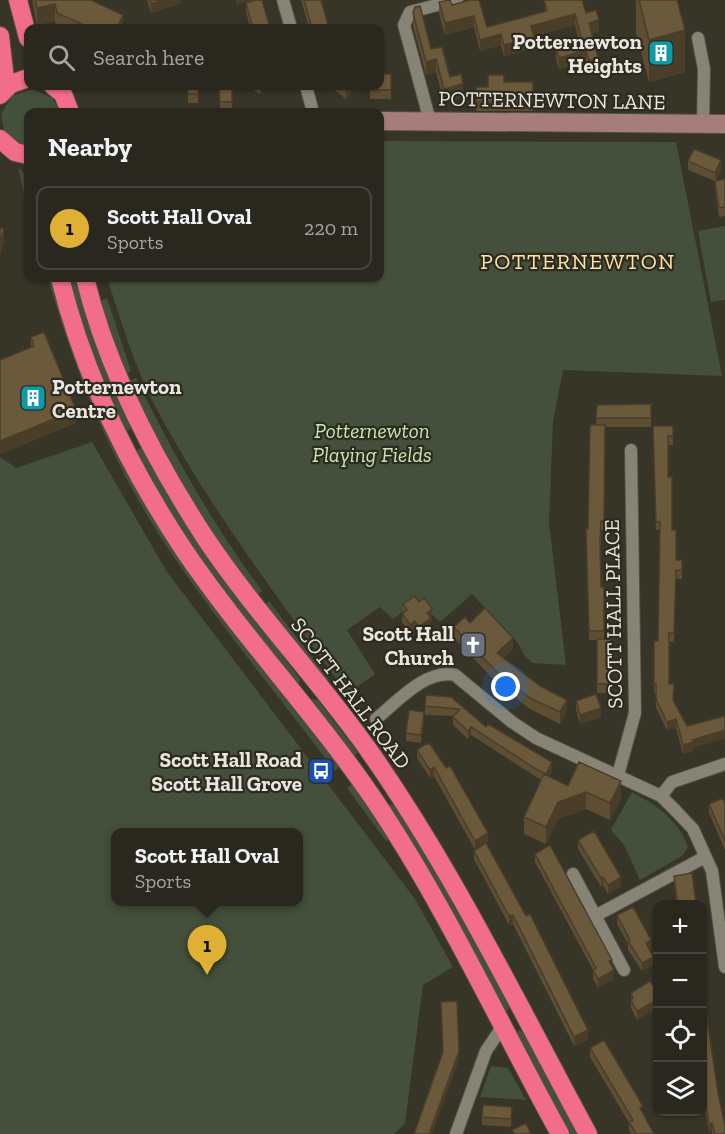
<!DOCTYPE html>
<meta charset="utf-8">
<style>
:root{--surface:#29271e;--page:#35332b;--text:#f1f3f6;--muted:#a5a5a4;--line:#45443c;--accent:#dfb034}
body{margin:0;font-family:"Zilla Slab",serif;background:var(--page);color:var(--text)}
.controls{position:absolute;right:18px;bottom:18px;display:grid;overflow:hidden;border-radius:12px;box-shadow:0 2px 4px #0004}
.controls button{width:54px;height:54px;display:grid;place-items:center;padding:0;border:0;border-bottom:2px solid var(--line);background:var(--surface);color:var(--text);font:30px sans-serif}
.you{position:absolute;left:506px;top:687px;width:21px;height:21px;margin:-15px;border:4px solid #fff;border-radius:50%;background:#1a73e8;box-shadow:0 0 0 9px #1a73e833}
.badge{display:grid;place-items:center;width:39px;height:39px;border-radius:50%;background:var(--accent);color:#111;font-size:20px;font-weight:700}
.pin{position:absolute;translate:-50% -50px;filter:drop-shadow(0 2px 3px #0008)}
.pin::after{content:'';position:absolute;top:32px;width:21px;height:18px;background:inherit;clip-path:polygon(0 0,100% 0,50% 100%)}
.popup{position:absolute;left:111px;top:828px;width:192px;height:78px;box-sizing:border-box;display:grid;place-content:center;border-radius:12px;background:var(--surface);filter:drop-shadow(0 2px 4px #0005);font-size:20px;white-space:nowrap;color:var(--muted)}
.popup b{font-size:22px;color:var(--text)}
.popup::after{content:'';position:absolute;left:50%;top:100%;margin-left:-12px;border:12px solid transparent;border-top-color:var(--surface)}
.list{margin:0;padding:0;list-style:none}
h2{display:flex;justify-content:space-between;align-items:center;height:78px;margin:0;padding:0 24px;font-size:26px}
h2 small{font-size:20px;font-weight:400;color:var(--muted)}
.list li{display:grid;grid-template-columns:39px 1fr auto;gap:18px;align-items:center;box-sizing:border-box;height:84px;margin:0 12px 12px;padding:0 12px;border:2px solid var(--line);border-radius:12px}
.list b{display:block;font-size:22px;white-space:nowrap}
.list p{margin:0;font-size:20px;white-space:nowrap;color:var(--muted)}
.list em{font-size:20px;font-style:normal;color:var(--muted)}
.icon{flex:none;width:33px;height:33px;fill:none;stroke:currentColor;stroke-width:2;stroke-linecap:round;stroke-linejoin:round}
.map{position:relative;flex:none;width:725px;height:1134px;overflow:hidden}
.search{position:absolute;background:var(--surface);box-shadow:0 2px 4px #0004;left:24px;top:24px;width:360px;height:66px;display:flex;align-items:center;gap:15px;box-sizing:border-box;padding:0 21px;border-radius:12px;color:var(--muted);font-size:22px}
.panel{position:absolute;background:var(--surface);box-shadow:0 2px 4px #0004;left:24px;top:108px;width:360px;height:174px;border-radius:12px}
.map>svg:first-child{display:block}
.green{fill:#44503b;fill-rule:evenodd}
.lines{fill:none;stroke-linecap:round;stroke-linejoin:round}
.street-casing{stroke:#535147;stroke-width:14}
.secondary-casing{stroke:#535147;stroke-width:20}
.highway-casing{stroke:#535147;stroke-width:20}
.street{stroke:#878476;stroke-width:12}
.secondary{stroke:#a77d7c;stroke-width:18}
.highway{stroke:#f26d89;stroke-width:18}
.wall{fill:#5c4d33}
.shaded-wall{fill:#4b3e29}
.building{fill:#6b593b;stroke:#4b3e29;stroke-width:1.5}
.labels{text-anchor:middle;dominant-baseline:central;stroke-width:4.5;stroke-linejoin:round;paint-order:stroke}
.poi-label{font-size:21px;font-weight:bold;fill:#e8e6df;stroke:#2d2a1f;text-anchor:end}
.street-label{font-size:21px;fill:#e8e6df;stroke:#2d2a1f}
.park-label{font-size:21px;font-style:italic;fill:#c8e7b0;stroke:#2d2a1f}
.neighbourhood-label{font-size:22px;letter-spacing:1.5px;fill:#fce2a7;stroke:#2d2a1f}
</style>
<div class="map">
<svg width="725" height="1134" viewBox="0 0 725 1134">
<rect width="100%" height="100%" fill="#373428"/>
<path class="green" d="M33 89 52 98 60 112H28V150L5 135 1 114 12 96Z
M380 141 676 142 722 376 563 370 553 422 549 523 566 665 532 663 524 655 518 643 472 594 440 622 417 601 393 619 380 607 347 630 375 674 347 694C280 600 209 508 155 406 134 366 121 320 107 278H380Z
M18 168C33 176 29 196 28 211Z
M725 226V300L711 302 698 231Z
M48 278H53L91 392 300 714 339 767 335 771C282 700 225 632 175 559 116 473 76 377 48 278Z
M69 278H77L95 342 131 425 130 430 125 429 88 344Z
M107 298 131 371 126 374 99 301Z
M136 378C173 454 212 523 262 591L256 596C206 526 166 458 129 381Z
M92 442 167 572 415 899 453 967 423 985 405 1123 394 1134H0V457L16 468ZM116 832H298V902H116Z
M142 448 191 534 300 679 299 684 294 685 185 538 137 453 138 449Z
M269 601 329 680 324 684 264 606Z
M312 699 318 700 358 753 351 758 310 700Z
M352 784 390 839 386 841 347 788Z
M632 792C656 805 679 820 688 847L682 856 640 880 624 845 611 830Z
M390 804 394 805 427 857 510 1006 507 1011H504L388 806Z
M519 1030 523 1032 578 1134H569L515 1035Z
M491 1066 508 1068 526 1100 480 1097Z"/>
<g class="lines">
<g class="street-casing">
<path id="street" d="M283 0 291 28
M698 38 704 69 703 124
M306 86 313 112
M430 121 404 25 410 12 457 0
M376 719C397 702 425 669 455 675L512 722 536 738 661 796 676 811 693 829 712 871 725 967
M618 775 635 713 631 450
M661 796 672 782 725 764
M573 874 624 970
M595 916 705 857
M456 1134 486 1051 502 1027"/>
</g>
<g class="secondary-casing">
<path id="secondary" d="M380 121 725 124"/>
</g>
<g class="highway-casing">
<path id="highway" d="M18 0 28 38
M0 36 6 88
M53 86 63 94 70 112
M0 95 11 84 28 78
M0 139 15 152 28 155
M60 278C84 375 129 467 184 550 243 637 316 714 375 801 446 907 499 1023 560 1134
M85 278C107 369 153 457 204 536 255 613 320 680 372 755 455 874 519 1007 588 1134"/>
</g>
<use href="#street" class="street"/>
<use href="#secondary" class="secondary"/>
<use href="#highway" class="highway"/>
</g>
<path class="wall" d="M32 0H91L123 28H57L55 21 37 25Z
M147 0H181V3L151 13Z
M301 0H321L329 28H309Z
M470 0 487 27 545 12V0L586 13 599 32 592 33 598 70 589 72 586 62 559 69 556 59V47L579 41 575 25 534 36V48L504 56 501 45 480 51 474 27 445 35 439 14V2L452 5Z
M636 0H677L685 72 649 82 636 33Z
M246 3 270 28H250L246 11Z
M413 13 431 49 463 97 444 102 436 72 426 75 413 26Z
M391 74V99H370V86Z
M504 82H533V111H476V87H488Z
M188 86H198V103H188Z
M219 86H232V111H220Z
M252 86H266L260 94 252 89Z
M329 86H356L346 99Z
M688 161 721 169 716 181 725 179V216L719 217 715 190V181L688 170Z
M31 337 76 423 0 454V360L31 348Z
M651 404V427H605L604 530H601V587H604V639H611V693H597V640H589L586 529H588L596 425 597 405Z
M653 426H673V445H668V477L672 530 676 560H682V579H676L674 642H669V684L673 701 693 748V751L683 754 676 728 667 730 656 708V693H654V641H658L660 530H656Z
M403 604 432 618 431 619V627L419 635 415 630 410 633 402 622Z
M470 623 513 649 503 658 567 711 560 724 530 709 495 681 454 638V627Z
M451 697 486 727 552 770 549 777 568 786 621 798 610 820 586 809 558 819 546 844 524 834V817L541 780 471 735 468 739 453 725V716L425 715V706Z
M576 701 601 717 580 724 576 710Z
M424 721 421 743 406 741V733Z
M417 750 446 768 488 842 475 850 434 776 430 778 417 758Z
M725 803V850L709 813V804Z
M578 840 621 886 608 894 603 885 601 887 578 849Z
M474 851 588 1039 574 1046 513 924 509 925 474 859Z
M535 854 612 966 614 979 598 988 593 979V970L535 862Z
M674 876 696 904H677L674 885Z
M617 915 651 948 649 950 653 965 642 971 628 950V944L617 924Z
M702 954 704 965V974H702Z
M650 981 637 1020 631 1008V993Z
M702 986 718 1093 725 1134H712V1132L709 1133 702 1091Z
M590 1048 643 1114 654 1134H631L629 1131V1123L590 1057Z
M512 1115 511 1127 482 1125V1117Z"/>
<path class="shaded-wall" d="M163 0H181V3L151 13V4Z
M236 0H252V1L236 5Z
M55 4V21L37 25V8Z
M575 14V25L531 37V26Z
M123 15V28H117Z
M474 16V27L445 35V23Z
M599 20V32L589 34V23Z
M685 30V72L649 82V40Z
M501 34V45L480 51V40Z
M534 37V48L504 56V45Z
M586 50V62L559 69V58Z
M598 58V70L589 72V61Z
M436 59V72L426 75V62Z
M463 84V97L444 102V89Z
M260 86H266L260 94Z
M349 86H356L346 99V90Z
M721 160V169L715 181V173Z
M4 229V242L0 256V243Z
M76 410V423L0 454V441Z
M432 609 431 627 419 635V627L427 613Z
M415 621V630L410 633V625Z
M513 638V649L497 664V653Z
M567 700V711L560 724V712Z
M601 708V717L580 724V715Z
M424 712V721L421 743V735Z
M676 719V728L667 730V722Z
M471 727V735L468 739V731Z
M725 730V739L693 748V751L683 754V745L692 740Z
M552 762V770L546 782V774Z
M434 767V776L430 778V770Z
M621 781V798L610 820V803Z
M586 792V809L558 819 546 844V827L558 802Z
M488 833V842L475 850V841Z
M603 877V885L601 887V878Z
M621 877V886L608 894V885Z
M513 915V924L509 925V916Z
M651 940V948L646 952V943Z
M653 957V965L642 971V963Z
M614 970V979L598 988V979Z
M657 1000V1009L637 1020V1011Z
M588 1030V1039L574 1046V1037Z
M459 1051V1060L432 1134H429Z
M712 1123V1132L709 1133V1124Z"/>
<path class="building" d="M35 0H91L123 15 117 28H91L57 13 55 4 37 8Z
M150 0H163L151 4Z
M256 0H262L270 28H253L246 3Z
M304 0H321L329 28H312Z
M450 0 452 5 470 0H479L487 27 547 11 544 0H582L586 13 596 10 599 20 589 23 598 58 589 61 586 50 559 58 556 47 582 41 575 14 531 26 534 37 504 45 501 34 480 40 474 16 445 23 439 2Z
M639 0H677L685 30 649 40Z
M420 6 431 49 442 47 450 77 461 74 463 84 444 89 436 59 426 62 413 13 415 7Z
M380 74H391V90H370V86H380Z
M488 75H504V82H533V102H476V87H488Z
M188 86H198V94H188Z
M219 86H232V102H220Z
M340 86H349L346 90Z
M694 149 721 160 715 173 688 161Z
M725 179V207L719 208 715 181Z
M0 228 4 229 0 243Z
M44 332 76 410 0 441V360L34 346 31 337Z
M651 404V418H596L597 405Z
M590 425H605L604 521H601L600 540 601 587H604V631H589L586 529H588Z
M653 426H673V436H668V477H672V530H676V560H682V570H676L674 633H669V684H674L673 700 687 726 725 716V730L692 740 693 742 683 745 676 719 667 722 656 699V684H654V641H658L660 522H656Z
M415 596 419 602 424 598 432 609 427 613 431 618 419 627 415 621 410 625 402 613 407 610 403 604Z
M485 608 513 638 497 653 540 686 567 700 560 712 530 698 495 670 454 627 465 617 470 623Z
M597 639H611V684H597Z
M596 694 601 708 580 715 576 701Z
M426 695 451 697 486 727 488 724 552 762 546 774 536 769 471 727 468 731 453 717 460 709 425 706Z
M409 710 424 712 421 735 406 733Z
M426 744H430L446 768 450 766 488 833 475 841 434 767 430 770 417 750Z
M579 762 621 781 610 803 586 792 558 802 546 827 524 817 544 774 568 786Z
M723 798 725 803V841L709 804Z
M594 831 621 877 608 885 603 877 601 878 578 840Z
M486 843 526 916 530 914 588 1030 574 1037 513 915 509 916 474 851Z
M550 845 612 960 609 961 614 970 598 979 593 970 596 968 535 854Z
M692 873 696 904H678L674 876Z
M633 907 651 940 646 943 653 957 642 963 628 941 630 940 617 915Z
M650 981 652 985 657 982V1000L637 1011 631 1000 633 998 631 993Z
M702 986 718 1093 725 1126V1134H715L712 1123 709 1124 702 1082Z
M457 1001 459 1051 429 1134H414L443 1052 441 1002Z
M604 1040 643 1106 640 1108 654 1134H636L629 1122 633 1120 590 1048Z
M483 1105 512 1107 511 1119 482 1117Z
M526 1123 531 1134H514L512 1130Z"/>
<defs>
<g id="building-square" transform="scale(1.35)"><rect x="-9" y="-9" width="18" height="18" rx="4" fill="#0f9aa8" stroke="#2d2a1f"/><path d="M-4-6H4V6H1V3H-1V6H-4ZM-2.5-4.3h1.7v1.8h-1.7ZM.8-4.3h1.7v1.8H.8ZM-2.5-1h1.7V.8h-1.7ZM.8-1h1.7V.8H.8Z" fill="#fff"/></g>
<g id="church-square" transform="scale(1.35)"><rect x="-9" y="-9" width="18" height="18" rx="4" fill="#6b7280" stroke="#2d2a1f"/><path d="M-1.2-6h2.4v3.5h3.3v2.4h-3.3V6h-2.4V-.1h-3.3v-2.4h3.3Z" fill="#fff"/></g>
<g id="bus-square" transform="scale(1.35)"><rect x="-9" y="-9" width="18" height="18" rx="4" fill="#1a4fb4" stroke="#2d2a1f"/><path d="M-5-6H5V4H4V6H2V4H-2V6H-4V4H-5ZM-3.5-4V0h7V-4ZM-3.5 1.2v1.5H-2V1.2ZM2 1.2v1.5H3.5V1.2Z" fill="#fff"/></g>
</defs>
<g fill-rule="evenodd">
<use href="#building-square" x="661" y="53"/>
<use href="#building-square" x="33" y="398"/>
<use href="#church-square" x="473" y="645"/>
<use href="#bus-square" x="321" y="771"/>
</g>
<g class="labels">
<g class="poi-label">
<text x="642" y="41">Potternewton<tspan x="642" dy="24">Heights</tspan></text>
<text x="52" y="386" text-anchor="start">Potternewton<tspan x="52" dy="24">Centre</tspan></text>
<text x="454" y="633">Scott Hall<tspan x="454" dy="24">Church</tspan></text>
<text x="302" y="759">Scott Hall Road<tspan x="302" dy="24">Scott Hall Grove</tspan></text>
</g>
<g class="street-label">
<text transform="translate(552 100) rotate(1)">POTTERNEWTON LANE</text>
<text transform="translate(613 614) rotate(-91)">SCOTT HALL PLACE</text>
<text transform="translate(351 693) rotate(53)">SCOTT HALL ROAD</text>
</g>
<g class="park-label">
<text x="372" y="430">Potternewton<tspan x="372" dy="24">Playing Fields</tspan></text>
</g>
<g class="neighbourhood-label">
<text x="578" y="261">POTTERNEWTON</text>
</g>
</g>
</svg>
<div class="controls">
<button>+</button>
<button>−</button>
<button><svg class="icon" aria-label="locate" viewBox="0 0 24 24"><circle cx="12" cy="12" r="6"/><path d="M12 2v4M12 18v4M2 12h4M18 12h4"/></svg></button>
<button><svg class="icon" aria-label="layers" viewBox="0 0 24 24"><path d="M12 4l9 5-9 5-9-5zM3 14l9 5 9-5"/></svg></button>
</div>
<div class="you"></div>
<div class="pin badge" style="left:207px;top:975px">1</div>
<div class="popup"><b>Scott Hall Oval</b>Sports</div>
<div class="search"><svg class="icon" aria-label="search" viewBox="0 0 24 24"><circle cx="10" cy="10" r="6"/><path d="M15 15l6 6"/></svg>Search here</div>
<section class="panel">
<h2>Nearby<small></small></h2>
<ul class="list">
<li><span class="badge">1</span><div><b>Scott Hall Oval</b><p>Sports</p></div><em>220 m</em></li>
</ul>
</section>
</div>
